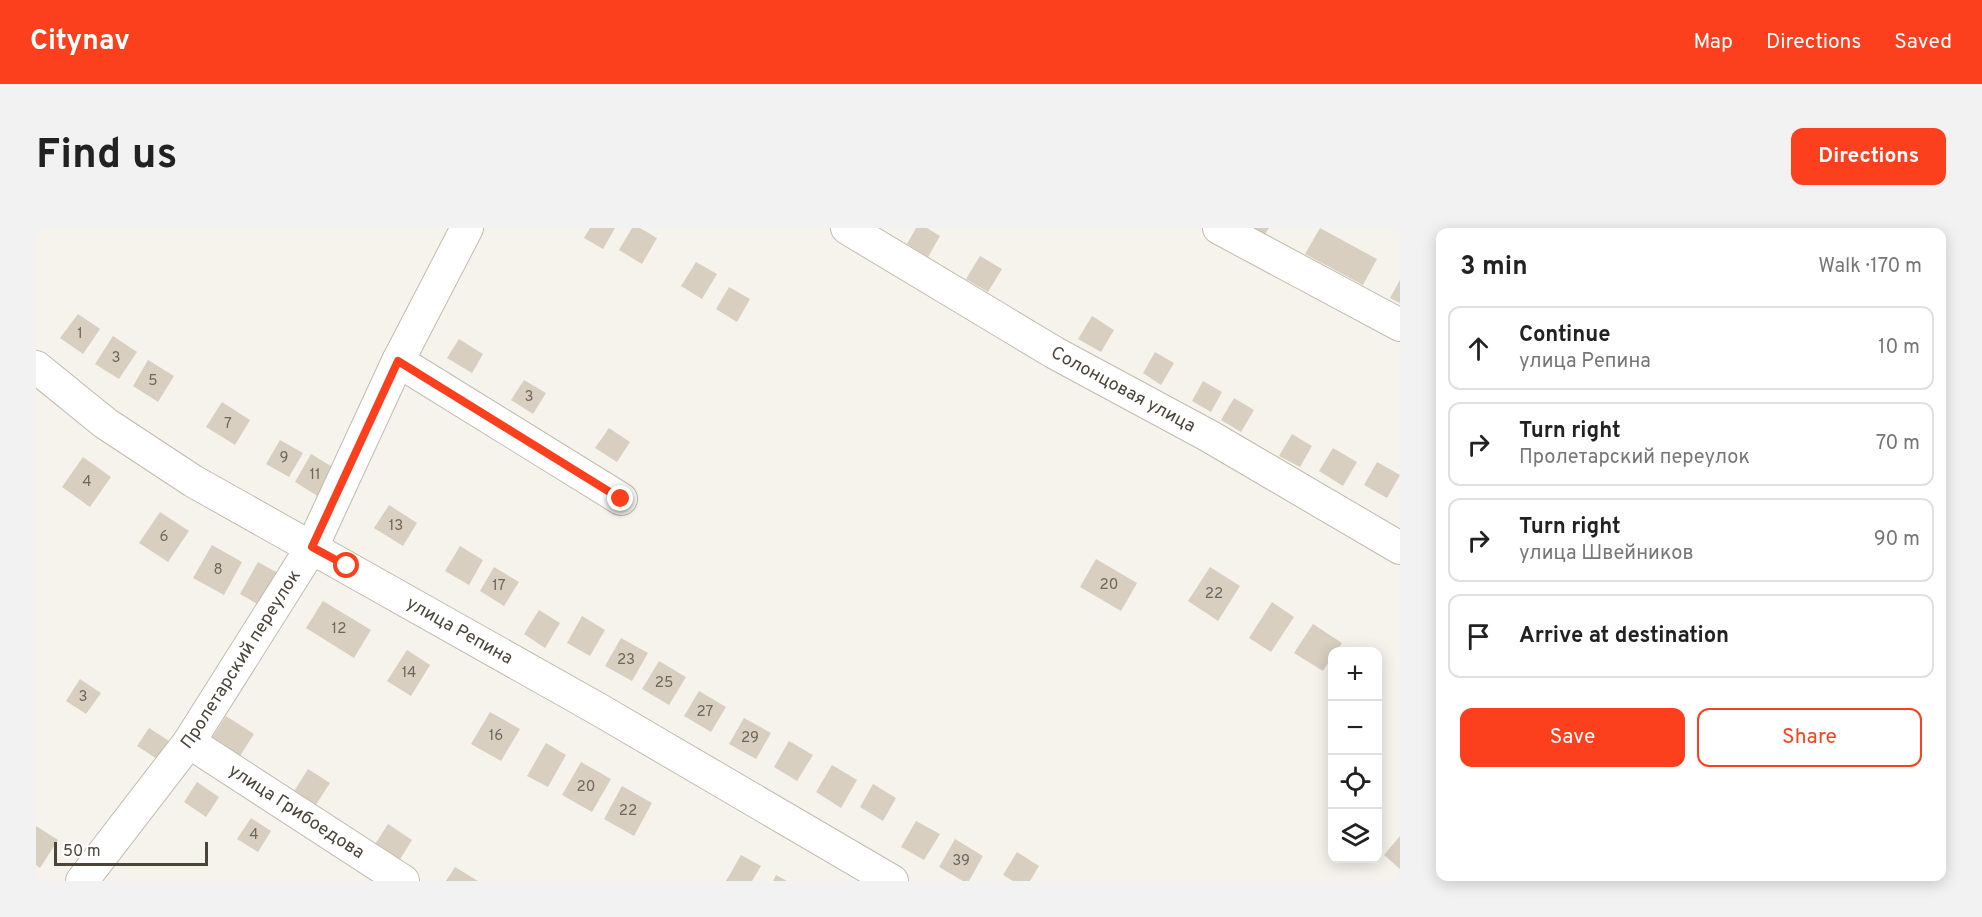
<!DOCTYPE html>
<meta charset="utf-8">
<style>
:root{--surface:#fff;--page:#f2f2f2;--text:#222;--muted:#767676;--line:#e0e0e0;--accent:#fc3f1d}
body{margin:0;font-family:Overpass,sans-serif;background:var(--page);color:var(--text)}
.controls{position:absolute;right:18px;bottom:18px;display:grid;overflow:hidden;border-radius:12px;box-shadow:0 3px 15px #0003}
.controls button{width:54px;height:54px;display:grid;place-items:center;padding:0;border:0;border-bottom:2px solid var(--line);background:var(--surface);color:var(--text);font:30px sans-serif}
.scale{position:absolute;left:18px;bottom:15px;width:154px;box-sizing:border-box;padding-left:6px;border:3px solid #4b4439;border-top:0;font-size:16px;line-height:21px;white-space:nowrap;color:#4b4439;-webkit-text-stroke:4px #fff;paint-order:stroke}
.stop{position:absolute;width:18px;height:18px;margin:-14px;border:4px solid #fc3f1d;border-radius:50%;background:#fff}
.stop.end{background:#fc3f1d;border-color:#fff;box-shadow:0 2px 6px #0008}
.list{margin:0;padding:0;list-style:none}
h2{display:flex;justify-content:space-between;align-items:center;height:78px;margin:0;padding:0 24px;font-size:26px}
h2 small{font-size:20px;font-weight:400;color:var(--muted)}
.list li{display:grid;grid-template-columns:39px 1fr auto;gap:18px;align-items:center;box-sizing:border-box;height:84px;margin:0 12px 12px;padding:0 12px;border:2px solid var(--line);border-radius:12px}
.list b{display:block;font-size:22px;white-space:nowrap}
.list p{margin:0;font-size:20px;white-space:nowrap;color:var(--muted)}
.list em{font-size:20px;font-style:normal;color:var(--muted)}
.actions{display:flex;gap:12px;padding:18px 24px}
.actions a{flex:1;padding:14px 0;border:2px solid var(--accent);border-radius:12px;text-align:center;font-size:21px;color:var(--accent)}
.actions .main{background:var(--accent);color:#fff}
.icon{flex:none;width:33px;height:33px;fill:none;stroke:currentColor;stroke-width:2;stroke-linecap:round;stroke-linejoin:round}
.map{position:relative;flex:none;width:1364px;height:653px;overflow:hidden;border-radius:12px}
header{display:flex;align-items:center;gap:36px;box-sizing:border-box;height:84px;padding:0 30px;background:var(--accent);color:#fff}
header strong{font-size:28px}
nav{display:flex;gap:33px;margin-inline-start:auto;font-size:21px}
.intro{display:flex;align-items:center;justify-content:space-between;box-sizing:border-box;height:144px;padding:0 36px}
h1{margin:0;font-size:42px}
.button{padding:15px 27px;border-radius:12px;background:var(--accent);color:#fff;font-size:21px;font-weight:700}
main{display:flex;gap:36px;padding:0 36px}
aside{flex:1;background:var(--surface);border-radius:12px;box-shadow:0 3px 15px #0003}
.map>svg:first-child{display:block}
.building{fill:#d8cfc1}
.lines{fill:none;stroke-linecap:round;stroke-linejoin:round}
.minor-casing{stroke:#c2bbae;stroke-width:34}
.minor{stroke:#fff;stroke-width:32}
.route{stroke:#fc3f1d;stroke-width:8}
.labels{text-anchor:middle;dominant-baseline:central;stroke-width:4.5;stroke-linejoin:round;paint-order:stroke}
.number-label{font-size:15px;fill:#6e675b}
.street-label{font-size:18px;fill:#4b4439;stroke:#fff}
</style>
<header>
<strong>Citynav</strong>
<nav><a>Map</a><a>Directions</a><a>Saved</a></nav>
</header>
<div class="intro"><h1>Find us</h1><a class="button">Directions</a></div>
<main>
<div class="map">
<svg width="1364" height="653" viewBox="0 0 1364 653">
<rect width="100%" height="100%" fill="#f6f3ec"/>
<path class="building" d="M554 0H579L567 21 548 10Z
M596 0H604L621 10 606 36 583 22Z
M880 0H891L904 8 892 29 871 16Z
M1217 0H1233L1229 6Z
M1284 0 1341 31 1327 57 1269 26Z
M944 28 966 41 952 64 930 51Z
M660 34 681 46 666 71 645 58Z
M1364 52V75L1354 70Z
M693 59 714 71 701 94 680 81Z
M42 86 64 101 47 126 24 110Z
M1056 88 1078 102 1065 124 1042 111Z
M77 108 101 124 83 151 59 136Z
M423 111 447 126 436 145 411 130Z
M1119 124 1138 135 1125 157 1107 145Z
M112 132 138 148 122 174 97 158Z
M488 152 510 165 497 186 475 172Z
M1167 153 1186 164 1175 184 1156 173Z
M1198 170 1218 182 1205 204 1185 192Z
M186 174 214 192 199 217 170 199Z
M573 200 594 214 581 234 559 220Z
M1256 206 1276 218 1264 239 1243 228Z
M244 212 267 225 253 249 230 236Z
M1297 220 1321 234 1307 258 1283 243Z
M275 226 300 241 283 269 259 254Z
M47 229 75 249 54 279 26 259Z
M1341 234 1364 247 1351 270 1328 257Z
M353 277 381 295 367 318 338 300Z
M124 284 153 303 132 334 103 315Z
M176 317 206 334 188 367 157 350Z
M424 318 447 332 433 357 409 343Z
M1060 331 1101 355 1085 383 1044 359Z
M222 334 242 345 223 377 204 366Z
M458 339 483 354 468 378 444 363Z
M1174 339 1204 358 1182 393 1152 373Z
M287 373 335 402 318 430 270 400Z
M1236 374 1258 389 1235 424 1213 410Z
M503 382 524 395 509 420 488 406Z
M546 388 569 402 554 428 531 415Z
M1277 396 1306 415 1300 424H1296V429L1287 443 1258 425Z
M585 410 612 425 596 453 569 438Z
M371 422 394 437 375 468 351 453Z
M623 433 650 449 633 477 606 461Z
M44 451 65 465 50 486 30 473Z
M663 463 690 479 675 504 648 488Z
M454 484 484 501 465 533 435 516Z
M190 488 218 506 204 528 176 510Z
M708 490 735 505 720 531 693 516Z
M113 500 133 513 121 531 101 518Z
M753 513 777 527 761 553 738 539Z
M510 515 530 527 512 559 491 548Z
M545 534 575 551 556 584 526 567Z
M796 537 821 552 805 580 780 564Z
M272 541 294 555 279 578 257 565Z
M161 554 183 569 170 589 148 574Z
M837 556 860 570 847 593 824 579Z
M586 558 616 575 598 608 568 591Z
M215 590 235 603 222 624 201 611Z
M880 593 904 606 888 632 865 619Z
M352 596 376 612 363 633 338 618Z
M0 598 22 612 4 640 0 637Z
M1364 608V641L1348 627Z
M919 611 947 628 933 653H927L903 639Z
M981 624 1003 638 994 653H977L967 647Z
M705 627 725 638 716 653H690Z
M419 639 442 653H410Z
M740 647 751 653H737Z"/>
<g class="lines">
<g class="minor-casing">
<g id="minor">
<path id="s1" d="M811 0 1019 125 1173 208 1364 320"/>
<path d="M1183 0 1364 97"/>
<path d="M362 133 585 271"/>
<path id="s2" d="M0 139 69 195 157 253 562 481 856 653"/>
<path id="s3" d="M153 514 367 653"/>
<path id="s4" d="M46 653 153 514 276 319 362 133 431 0"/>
</g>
</g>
<use href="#minor" class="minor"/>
</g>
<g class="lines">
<path class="route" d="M311 338 276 319 362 133 585 271"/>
</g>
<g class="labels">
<g class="number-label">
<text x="44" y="106">1</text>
<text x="80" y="130">3</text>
<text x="117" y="153">5</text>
<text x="493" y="169">3</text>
<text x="192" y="196">7</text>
<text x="248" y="230">9</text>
<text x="279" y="247">11</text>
<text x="51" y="254">4</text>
<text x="360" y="298">13</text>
<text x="128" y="309">6</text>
<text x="182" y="342">8</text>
<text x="1073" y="357">20</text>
<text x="463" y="358">17</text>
<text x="1178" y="366">22</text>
<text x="303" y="401">12</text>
<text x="590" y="432">23</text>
<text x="373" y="445">14</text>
<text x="628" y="455">25</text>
<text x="47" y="469">3</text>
<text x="669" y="484">27</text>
<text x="460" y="508">16</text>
<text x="714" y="510">29</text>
<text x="550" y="559">20</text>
<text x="592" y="583">22</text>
<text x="218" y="607">4</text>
<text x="925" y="633">39</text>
</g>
<g class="street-label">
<text stroke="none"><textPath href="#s1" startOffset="320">Солонцовая улица</textPath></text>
<text stroke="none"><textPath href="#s2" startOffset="500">улица Репина</textPath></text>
<text stroke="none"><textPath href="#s4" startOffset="273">Пролетарский переулок</textPath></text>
<text stroke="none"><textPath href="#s3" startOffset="128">улица Грибоедова</textPath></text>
</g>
</g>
</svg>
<div class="controls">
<button>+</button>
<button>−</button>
<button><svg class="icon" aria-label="locate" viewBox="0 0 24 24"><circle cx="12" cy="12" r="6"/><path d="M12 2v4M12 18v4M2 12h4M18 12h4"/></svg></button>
<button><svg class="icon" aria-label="layers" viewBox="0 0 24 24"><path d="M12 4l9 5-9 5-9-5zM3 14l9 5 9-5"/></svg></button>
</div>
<div class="scale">50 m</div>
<div class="stop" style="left:311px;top:338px"></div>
<div class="stop end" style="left:585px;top:271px"></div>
</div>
<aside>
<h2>3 min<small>Walk · 170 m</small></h2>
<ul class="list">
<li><svg class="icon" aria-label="ahead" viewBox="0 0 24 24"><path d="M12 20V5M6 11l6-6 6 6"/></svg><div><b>Continue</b><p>улица Репина</p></div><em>10 m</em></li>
<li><svg class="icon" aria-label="right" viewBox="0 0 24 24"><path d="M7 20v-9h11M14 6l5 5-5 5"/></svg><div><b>Turn right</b><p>Пролетарский переулок</p></div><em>70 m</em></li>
<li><svg class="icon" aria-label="right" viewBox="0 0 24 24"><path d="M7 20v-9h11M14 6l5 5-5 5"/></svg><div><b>Turn right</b><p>улица Швейников</p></div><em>90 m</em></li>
<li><svg class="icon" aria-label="arrive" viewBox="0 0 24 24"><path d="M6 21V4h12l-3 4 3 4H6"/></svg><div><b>Arrive at destination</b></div></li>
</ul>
<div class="actions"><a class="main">Save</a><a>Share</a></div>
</aside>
</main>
